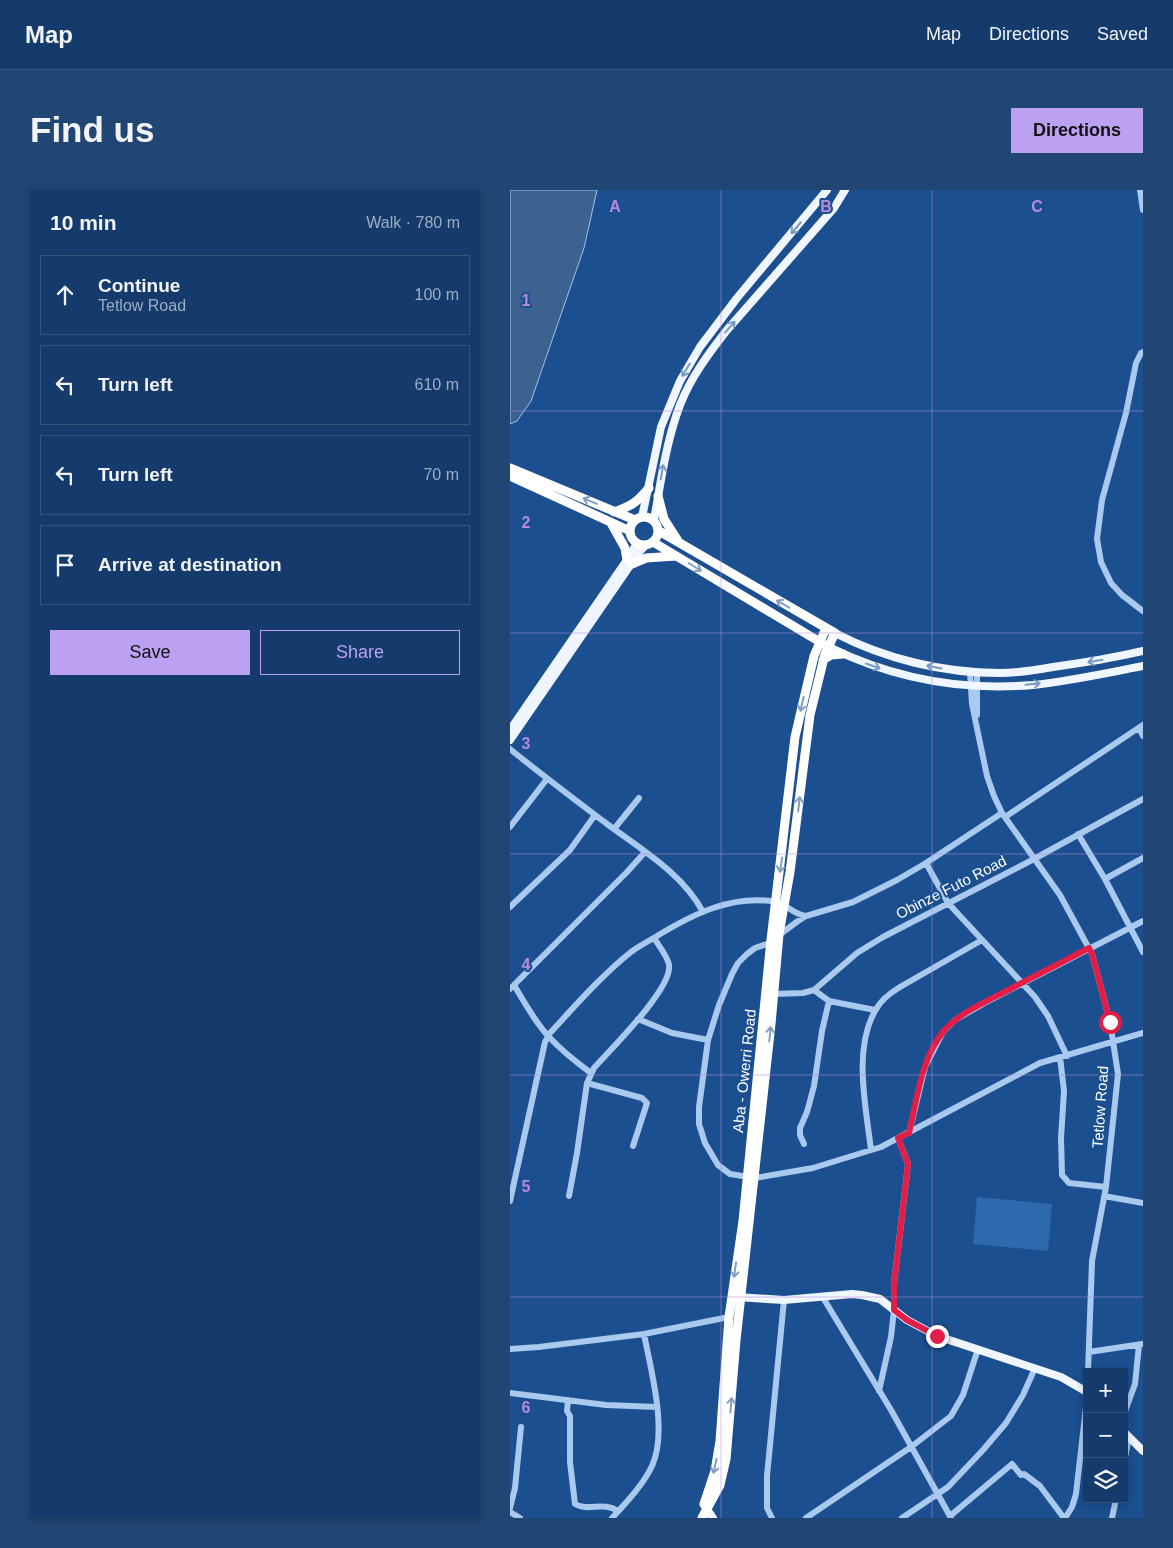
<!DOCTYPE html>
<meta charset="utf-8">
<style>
:root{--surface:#143b6b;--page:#214673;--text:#f1f3f6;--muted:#9dadc1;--line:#33557e;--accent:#bca0f2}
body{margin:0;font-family:Helvetica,sans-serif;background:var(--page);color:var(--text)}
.controls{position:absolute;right:15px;bottom:15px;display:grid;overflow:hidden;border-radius:0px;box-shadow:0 2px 8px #0003}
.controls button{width:45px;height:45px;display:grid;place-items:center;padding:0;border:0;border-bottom:1px solid var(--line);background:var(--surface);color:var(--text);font:25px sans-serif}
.stop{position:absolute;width:15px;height:15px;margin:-11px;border:4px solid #e11d48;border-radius:50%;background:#fff}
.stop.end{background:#e11d48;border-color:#fff;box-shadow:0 1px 5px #0008}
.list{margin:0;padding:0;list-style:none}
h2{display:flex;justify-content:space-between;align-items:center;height:65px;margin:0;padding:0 20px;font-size:21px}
h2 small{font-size:16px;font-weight:400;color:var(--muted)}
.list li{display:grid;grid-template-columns:32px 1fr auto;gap:15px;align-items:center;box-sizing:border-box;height:80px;margin:0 10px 10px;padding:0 10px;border:1px solid var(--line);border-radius:0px}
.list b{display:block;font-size:19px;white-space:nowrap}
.list p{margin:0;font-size:16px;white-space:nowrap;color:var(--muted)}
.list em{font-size:16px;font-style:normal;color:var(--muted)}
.actions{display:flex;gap:10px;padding:15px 20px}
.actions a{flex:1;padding:11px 0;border:1px solid var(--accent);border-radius:0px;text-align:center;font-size:18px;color:var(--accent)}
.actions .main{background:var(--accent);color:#111}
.icon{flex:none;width:28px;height:28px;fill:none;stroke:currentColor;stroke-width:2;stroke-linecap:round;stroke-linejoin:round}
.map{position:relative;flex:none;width:633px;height:1328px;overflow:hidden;border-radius:0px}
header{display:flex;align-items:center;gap:30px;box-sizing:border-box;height:70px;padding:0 25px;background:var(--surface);border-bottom:1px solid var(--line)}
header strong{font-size:24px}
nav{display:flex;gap:28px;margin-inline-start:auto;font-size:18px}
.intro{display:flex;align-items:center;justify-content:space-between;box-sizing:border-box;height:120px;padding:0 30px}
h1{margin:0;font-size:35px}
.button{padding:12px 22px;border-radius:0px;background:var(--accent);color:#111;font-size:18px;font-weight:700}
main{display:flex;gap:30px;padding:0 30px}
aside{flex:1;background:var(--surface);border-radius:0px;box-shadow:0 2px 8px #0003}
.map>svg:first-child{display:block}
.green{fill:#2e69ad}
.water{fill:#3c6290;stroke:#9cc4f0}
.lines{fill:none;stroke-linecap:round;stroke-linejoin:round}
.minor{stroke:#a9c9ee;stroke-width:6}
.major{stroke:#f0f6ff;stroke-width:8}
.highway{stroke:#fff;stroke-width:9}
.oneway{stroke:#7b9ac1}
.oneway2{stroke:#829ec1}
.route{stroke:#e11d48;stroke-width:6}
.grid{fill:none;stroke:#b68bdc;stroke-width:1;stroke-opacity:0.55}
.labels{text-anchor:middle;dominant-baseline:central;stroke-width:4;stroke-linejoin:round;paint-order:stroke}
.street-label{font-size:15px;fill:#fff;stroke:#1b4f8f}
.grid-label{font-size:16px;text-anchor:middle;font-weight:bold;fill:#b68bdc;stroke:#1b4f8f;stroke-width:4;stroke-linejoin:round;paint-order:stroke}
</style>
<header>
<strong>Map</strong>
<nav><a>Map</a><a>Directions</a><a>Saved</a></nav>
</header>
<div class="intro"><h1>Find us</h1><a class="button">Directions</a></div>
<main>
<aside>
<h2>10 min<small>Walk · 780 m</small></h2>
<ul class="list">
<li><svg class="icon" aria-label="ahead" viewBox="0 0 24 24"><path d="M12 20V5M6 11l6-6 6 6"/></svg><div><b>Continue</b><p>Tetlow Road</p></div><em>100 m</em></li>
<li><svg class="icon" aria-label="left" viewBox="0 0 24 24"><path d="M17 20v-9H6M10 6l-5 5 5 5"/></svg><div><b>Turn left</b></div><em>610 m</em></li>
<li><svg class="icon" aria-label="left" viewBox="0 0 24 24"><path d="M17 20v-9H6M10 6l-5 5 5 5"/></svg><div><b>Turn left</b></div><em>70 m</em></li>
<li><svg class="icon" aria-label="arrive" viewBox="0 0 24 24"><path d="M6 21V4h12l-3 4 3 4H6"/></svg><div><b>Arrive at destination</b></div></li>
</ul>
<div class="actions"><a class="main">Save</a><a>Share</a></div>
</aside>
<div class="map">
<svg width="633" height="1328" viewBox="0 0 633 1328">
<rect width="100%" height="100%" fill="#1b4f8f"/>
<path class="green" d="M467 1007 542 1014 538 1061 463 1054Z"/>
<path class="water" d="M0 0H87L74 58 21 211 7 231 0 234Z"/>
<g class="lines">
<path class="minor" d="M630 0 633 20
M633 162 631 163 626 173 616 223 592 310 587 349 591 372 601 393 612 405 633 421
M460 482 462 514 469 548 477 586 484 606 492 623 550 705 582 764 600 832 608 884 596 997 582 1071 578 1182
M467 482V525
M629 538 633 546
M0 559C32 585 64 609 97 634 131 659 173 684 193 722
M492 623 416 673 387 690 343 712 296 726 288 731 257 754 245 758 237 764 228 773 222 784 209 815 198 850 189 917V934L195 953 208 975 220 984 245 988 303 978 371 957 530 873 633 843
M495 627 633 535
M0 637 37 589
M104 639 129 608
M568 644 595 689 633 762
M416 673 438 713 525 807 538 826 557 866
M595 689 633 668
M0 717 60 660 85 625
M4 795C14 812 25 832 39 847 52 861 66 872 81 883
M0 799 117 682 135 662
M304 800 319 811 365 820
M264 804 293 803 304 800 347 763 373 747 524 669 633 609
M128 829 162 843 198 850
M550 867 554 901 551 948 552 985 559 993 596 997
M77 893 132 908 137 913 123 956
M399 943 415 877 433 842 445 830 478 811 633 731
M294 954 290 945V938L297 922 304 896 312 841 319 811
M361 960C356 917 343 860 365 821 370 811 380 803 390 797L472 750
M59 1006 67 963 77 893 84 878C100 860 163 798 159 775 158 767 149 756 144 748
M594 1006 633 1013
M0 1011 35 852 40 843C66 815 91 786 121 762 129 756 139 751 147 746 183 724 223 704 266 712 277 714 282 724 296 726
M312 1106 381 1220 441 1328
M0 1159 29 1157 134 1144 219 1127
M579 1162 632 1154
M369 1201 381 1147 384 1120V1094L398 974 388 948
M0 1203 96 1215 147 1217
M58 1210 57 1221 60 1226V1272L65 1314C79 1322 93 1311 108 1321
M614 1224 625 1194 629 1155
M614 1272 619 1248
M0 1318 5 1298 11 1237
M0 1322 10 1328
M440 1326 502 1274 511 1285 514 1284 530 1296 554 1328
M102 1328C116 1313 133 1295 142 1276 158 1241 141 1181 134 1144
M262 1328 257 1318V1286L274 1110
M296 1328 401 1257 441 1226 453 1205 468 1159
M392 1328 438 1297 473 1260 496 1233 513 1205 525 1178
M555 1328 562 1317 566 1304 577 1208
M602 1328 606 1309"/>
<path class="major" d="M132 327 151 237 170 191 190 157 227 108 317 0
M144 330C151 291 156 252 170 215 181 187 199 163 217 140L324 18 335 0
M325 443C375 469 433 483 490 483 507 483 526 480 543 477 573 473 603 468 633 461
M319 457C382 488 452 501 523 495 560 491 597 483 633 476
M0 540 117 370 126 355 125 352
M0 550 130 361 136 355
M226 1107 274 1110 342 1104 352 1105 370 1109 397 1130 427 1146 551 1187 577 1202
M614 1242 633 1261
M194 1315 203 1328"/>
<path class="highway" d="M0 278 125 330
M0 286 120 341
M148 306 154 329 168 351
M104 322C122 316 127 312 139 298
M120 341a14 14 0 1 1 28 0a14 14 0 1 1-28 0Z
M101 333 115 358 117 370
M149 341 325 443 315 464 300 525 280 682 269 744 261 834 226 1150 216 1269 210 1295 192 1328
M143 352 315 455
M122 374 136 368 166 366
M313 470 321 465 333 464
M194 1314 205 1281 210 1251 219 1127 233 1031 261 750 285 547 304 466 316 438"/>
</g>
<defs><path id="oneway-shaft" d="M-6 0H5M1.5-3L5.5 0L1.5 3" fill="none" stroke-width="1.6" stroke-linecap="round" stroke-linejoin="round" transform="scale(1.25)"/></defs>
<g class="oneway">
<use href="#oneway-shaft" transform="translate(286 38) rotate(130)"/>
<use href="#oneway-shaft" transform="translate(220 137) rotate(-49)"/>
<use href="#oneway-shaft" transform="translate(176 180) rotate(121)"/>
<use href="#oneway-shaft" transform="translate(152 282) rotate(-80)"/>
<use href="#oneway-shaft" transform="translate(585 471) rotate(171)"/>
<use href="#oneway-shaft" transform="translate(363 476) rotate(19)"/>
<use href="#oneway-shaft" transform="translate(424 477) rotate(-168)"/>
<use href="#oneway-shaft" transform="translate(523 494) rotate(-6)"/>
</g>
<g class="oneway2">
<use href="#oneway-shaft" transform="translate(80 311) rotate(-157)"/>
<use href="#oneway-shaft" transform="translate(185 377) rotate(32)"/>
<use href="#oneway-shaft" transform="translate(273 414) rotate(-150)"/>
<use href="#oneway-shaft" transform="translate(292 514) rotate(103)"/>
<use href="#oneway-shaft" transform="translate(289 614) rotate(-83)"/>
<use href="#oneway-shaft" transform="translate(271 675) rotate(98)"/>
<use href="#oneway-shaft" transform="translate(260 844) rotate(-84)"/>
<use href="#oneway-shaft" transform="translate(225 1080) rotate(98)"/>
<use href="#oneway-shaft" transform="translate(221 1215) rotate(-85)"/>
<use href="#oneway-shaft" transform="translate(205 1276) rotate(102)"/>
</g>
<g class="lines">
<path class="route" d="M427 1146 397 1130 384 1120V1094L398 974 388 948 399 943C407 909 411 869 433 842 449 822 482 809 504 797 529 784 554 771 579 758L582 764 600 832"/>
</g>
<path class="grid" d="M211 0V1328M422 0V1328M0 221H633M0 443H633M0 664H633M0 885H633M0 1107H633"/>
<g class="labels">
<g class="street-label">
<text transform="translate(441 697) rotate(-27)">Obinze Futo Road</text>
<text transform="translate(234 881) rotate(-84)">Aba - Owerri Road</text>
<text transform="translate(590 917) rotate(-86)">Tetlow Road</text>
</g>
</g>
<g class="grid-label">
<text x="105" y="22">A</text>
<text x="316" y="22">B</text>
<text x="527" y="22">C</text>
<text x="16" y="116">1</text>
<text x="16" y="338">2</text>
<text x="16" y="559">3</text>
<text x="16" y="780">4</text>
<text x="16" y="1002">5</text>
<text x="16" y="1223">6</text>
</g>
</svg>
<div class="controls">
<button>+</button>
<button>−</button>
<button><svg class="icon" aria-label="layers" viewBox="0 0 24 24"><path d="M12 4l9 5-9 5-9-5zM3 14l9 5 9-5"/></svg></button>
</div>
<div class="stop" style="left:600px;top:832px"></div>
<div class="stop end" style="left:427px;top:1146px"></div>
</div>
</main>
